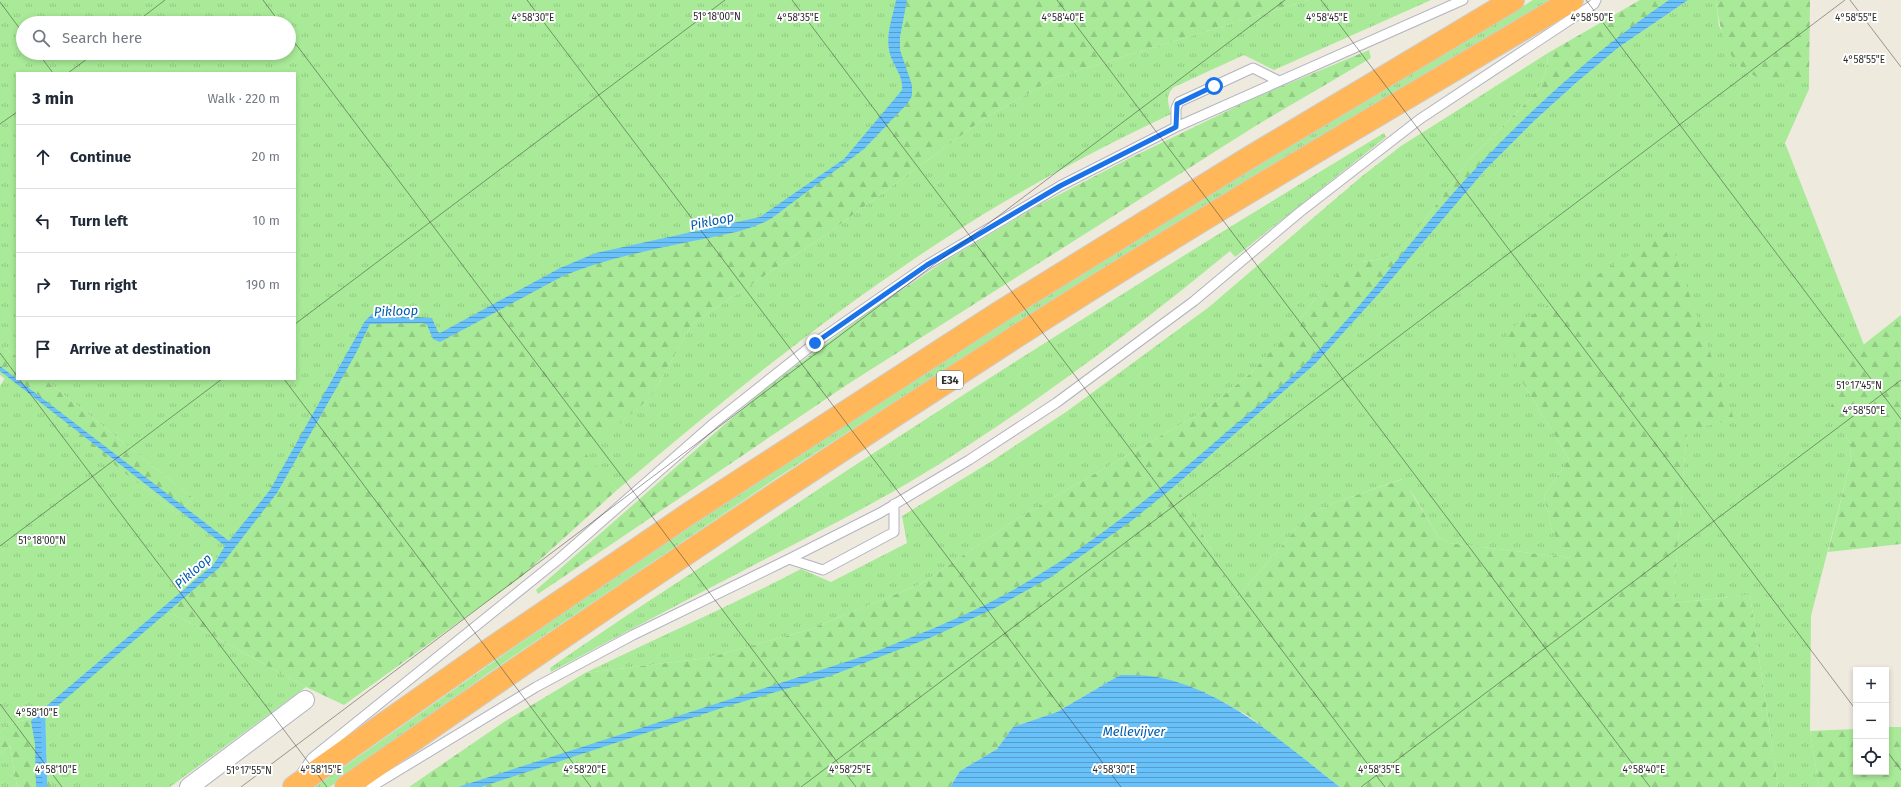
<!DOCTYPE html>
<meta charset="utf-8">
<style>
:root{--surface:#fff;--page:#f2f2f3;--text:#1f2937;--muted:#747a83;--line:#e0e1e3}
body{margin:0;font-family:"Fira Sans",sans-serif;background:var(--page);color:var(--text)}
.controls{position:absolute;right:12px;bottom:12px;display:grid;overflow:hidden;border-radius:0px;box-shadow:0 2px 6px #0003}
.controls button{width:36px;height:36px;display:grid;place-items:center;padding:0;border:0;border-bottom:1px solid var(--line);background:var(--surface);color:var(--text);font:20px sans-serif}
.stop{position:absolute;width:12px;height:12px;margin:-9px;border:3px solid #1a73e8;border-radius:50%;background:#fff}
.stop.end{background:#1a73e8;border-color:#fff;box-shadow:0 1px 4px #0008}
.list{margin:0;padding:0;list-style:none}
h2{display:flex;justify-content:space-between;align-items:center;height:52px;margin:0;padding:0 16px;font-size:17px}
h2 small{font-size:13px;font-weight:400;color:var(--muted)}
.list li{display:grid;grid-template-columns:26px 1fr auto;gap:12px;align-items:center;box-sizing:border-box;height:64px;padding:0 16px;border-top:1px solid var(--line)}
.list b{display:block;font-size:15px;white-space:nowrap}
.list em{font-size:13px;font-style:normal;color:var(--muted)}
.icon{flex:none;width:22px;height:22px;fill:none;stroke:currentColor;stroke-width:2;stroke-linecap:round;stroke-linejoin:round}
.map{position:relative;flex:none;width:1901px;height:787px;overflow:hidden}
.search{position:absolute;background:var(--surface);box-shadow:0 2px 6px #0003;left:16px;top:16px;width:280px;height:44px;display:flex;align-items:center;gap:10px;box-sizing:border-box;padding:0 14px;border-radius:22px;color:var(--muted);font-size:15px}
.panel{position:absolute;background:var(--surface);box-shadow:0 2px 6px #0003;left:16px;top:72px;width:280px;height:308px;border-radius:0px}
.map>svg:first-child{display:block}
.grass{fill:url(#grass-tufts);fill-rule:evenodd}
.forest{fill:url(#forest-firs)}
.water{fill:url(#water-rules)}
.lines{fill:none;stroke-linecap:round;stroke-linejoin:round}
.stream{stroke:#69c1fa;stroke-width:4.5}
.lane-casing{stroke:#b2b3c2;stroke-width:11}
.street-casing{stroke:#b2b3c2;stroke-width:20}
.highway-casing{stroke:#cdcdcd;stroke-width:24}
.lane{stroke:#fff;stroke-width:9}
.street{stroke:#fff;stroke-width:18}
.highway{stroke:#ffb75a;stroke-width:22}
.route{stroke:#1a73e8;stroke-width:5}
.ticks{fill:none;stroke:#2d2d2d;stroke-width:1;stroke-opacity:0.45}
.labels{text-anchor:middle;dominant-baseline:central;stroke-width:4;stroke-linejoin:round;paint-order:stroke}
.shield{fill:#fff;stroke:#6c6c6c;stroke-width:1}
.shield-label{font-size:11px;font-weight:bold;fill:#2d2d2d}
.water-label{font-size:13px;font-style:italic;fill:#015cad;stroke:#fff}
.ticks-label{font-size:10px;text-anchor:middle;fill:#2d2d2d;stroke:#fff;stroke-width:4;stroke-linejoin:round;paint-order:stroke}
</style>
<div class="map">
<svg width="1901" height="787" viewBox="0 0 1901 787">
<defs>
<pattern id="grass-tufts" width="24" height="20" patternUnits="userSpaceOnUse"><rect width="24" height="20" fill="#a8ea97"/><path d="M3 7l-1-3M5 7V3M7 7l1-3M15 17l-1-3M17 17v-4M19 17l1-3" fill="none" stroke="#91c982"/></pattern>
<pattern id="forest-firs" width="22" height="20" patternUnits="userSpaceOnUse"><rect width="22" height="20" fill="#a8ea97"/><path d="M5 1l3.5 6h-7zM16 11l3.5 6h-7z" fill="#91c982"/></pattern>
<pattern id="water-rules" width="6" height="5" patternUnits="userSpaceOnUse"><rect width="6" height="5" fill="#69c1fa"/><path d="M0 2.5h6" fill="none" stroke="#579dcb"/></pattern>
</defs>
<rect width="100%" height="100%" fill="#efeade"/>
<path class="grass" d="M0 0H903L908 86 853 154 797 195 263 511 164 609 306 687 170 787H50L43 716 11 723 0 732V386L5 378 177 514 193 498 44 379H295V73H17V357L0 344ZM23 23H289V53H23Z
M1309 0H1431L1274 70 1244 55 1174 87C1165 95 1168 103 1171 114 1097 149 1024 188 955 232 835 309 725 398 617 490L584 453 651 397 692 324 824 236 985 118 1057 77Z
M1533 0H1551L1273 165 981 346 778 477 490 672 330 787H315L610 580 774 471 976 340 1268 159Z
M1688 0H1716L1719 26 1740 67 1753 76 1767 80 1809 82V89L1785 143 1864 345 1853 353 1830 412 1851 444 1850 464 1811 616 1810 731 1819 787H1778L1750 595 1673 603 1687 430 1734 419 1523 383 1569 459 1544 496 1552 531 1572 558 1449 543 1439 538 1414 496 1402 479 1331 504 1309 514 1237 598 1176 485 1315 364 1384 288 1485 170 1535 120 1577 82 1619 47Z
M1548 53 1547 67 1541 85 1531 98 1469 160 1416 232 1400 250 1381 259 1363 262 1320 291 1300 320 1282 340 1250 374 1204 411 1018 518 921 584 808 630 707 658 585 673C657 638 730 606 801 569L831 582 907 543 902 516 992 461 1066 412 1209 307 1361 177 1401 146Z
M1384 133 1386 137 1235 257 1230 251C1138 327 1042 399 941 463 881 501 817 532 754 565 686 600 618 636 551 672L550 668C618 620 688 576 757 530 963 393 1172 261 1384 133Z
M10 745 17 787H0V754Z"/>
<path class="forest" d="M903 0H1309L1057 77 985 118 824 236 692 324 651 397 585 453 617 490 521 577 344 705 306 687 164 609 223 549 259 504 365 321 431 324 440 337 566 269 757 222 853 154 908 86 897 60Z
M1640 0H1688L1619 47 1577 82 1535 120 1485 170 1384 288 1315 364 1176 485 1237 598 1309 514 1331 504 1403 479 1439 538 1449 543 1571 558 1552 531 1544 496 1569 459 1523 383 1506 331 1667 232 1734 419 1687 431 1673 603 1750 595 1778 787H1340L1247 715 1208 694 1120 675 1057 712 1013 727 997 749 960 771 950 787H409L504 722 585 673 707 658 808 630 921 584 1018 518 1204 411 1250 374 1300 320 1320 291 1343 271 1363 262 1381 259 1400 250 1416 232 1469 160 1531 98 1541 85 1547 67 1548 53Z
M1716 0H1810L1809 82C1795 82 1779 83 1766 80 1728 72 1720 33 1716 0Z
M1369 50 1371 58 1257 125 848 384 538 594 536 590 766 388 867 313 945 261 1039 205 1126 160 1254 98Z
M1901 315V544L1828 552 1850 464 1851 444 1829 412 1853 353Z
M0 344 17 357V379H44L193 498 177 514 0 375Z
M43 716 50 787H17L10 745 0 754V732L11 723Z
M1886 727H1901V787H1819L1810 731 1856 729V772H1886Z"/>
<path class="water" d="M896 0H907L900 37V50L912 85V96L907 104 864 149 772 218C748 232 720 235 693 241 650 250 604 259 563 276L440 342 433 339 427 325 423 323 370 324 355 355 277 493 219 568 41 720 45 787H36L35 744 31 721 37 714 214 564 225 546 0 371V366L229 541 270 490 365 321 372 314 432 318 438 332 440 333 560 268 596 253 760 217 844 159 902 90C904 75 891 64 889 50 886 33 893 16 896 0Z
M1669 0H1688L1619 47 1577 82 1535 120 1485 170 1384 288 1315 364 1176 485 1130 522 1051 577 993 609 932 637 830 676 728 706 481 787H458L864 656C912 637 960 619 1004 595 1087 550 1159 491 1229 430 1257 406 1287 383 1312 357 1367 302 1412 238 1464 181 1526 113 1593 52 1669 0Z
M1120 675C1132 675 1145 675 1157 677 1228 691 1284 744 1340 787H950L960 771 997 749 1013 727 1057 712Z"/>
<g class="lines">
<path class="stream" d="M45 787 43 716 46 714"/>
<g class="lane-casing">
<path id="lane" d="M1176 127V108L1179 102 1253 68 1279 81
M789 559 823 570 894 532V504
M301 774 312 758 559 559 714 423 815 343 927 265 1060 186 1176 127 1463 0
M371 787 536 687 633 635 789 559 880 513 969 460 1056 403 1194 301 1300 212 1420 119 1594 4 1596 0"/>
</g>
<g class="street-casing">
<path id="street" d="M189 787 305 700"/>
</g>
<g class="highway-casing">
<path id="highway" d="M294 787 483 654 693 511 1000 312 1247 159 1513 0
M346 787C566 633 789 483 1014 338 1197 220 1385 111 1572 0"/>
</g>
<use href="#lane" class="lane"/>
<use href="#street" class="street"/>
<use href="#highway" class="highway"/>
</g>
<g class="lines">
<path class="route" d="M815 343 927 265 1060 186 1176 127 1177 104 1214 86"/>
</g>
<path class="ticks" d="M263 0 280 23M527 0 1121 787M792 0 1385 787M1057 0 1650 787M1321 0 1856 710M1586 0 1901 419M1850 0 1901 67M0 2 23 33M135 23 165 0M289 35 856 787M38 53 53 73M68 73 95 53M0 124 17 112M295 324 725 0M0 353 17 376M19 379 327 787M284 379 591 787M0 546 222 379M0 704 62 787M1886 750 1901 770M241 787 1285 0M801 787 1845 0M1361 787 1901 380"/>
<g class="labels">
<rect class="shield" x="937" y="371" width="26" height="18" rx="3"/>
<g class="shield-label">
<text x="950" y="380">E34</text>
</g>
<g class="water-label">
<text transform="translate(712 221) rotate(-12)">Pikloop</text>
<text transform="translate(396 311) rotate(-2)">Pikloop</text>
<text transform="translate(193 571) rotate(-42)">Pikloop</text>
<text x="1134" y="731">Mellevijver</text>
</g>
</g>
<g class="ticks-label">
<text x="717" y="20">51°18'00"N</text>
<text x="533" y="21">4°58'30"E</text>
<text x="798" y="21">4°58'35"E</text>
<text x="1063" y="21">4°58'40"E</text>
<text x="1327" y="21">4°58'45"E</text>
<text x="1592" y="21">4°58'50"E</text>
<text x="1856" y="21">4°58'55"E</text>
<text x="1864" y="63">4°58'55"E</text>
<text x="1859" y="389">51°17'45"N</text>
<text x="1864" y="414">4°58'50"E</text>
<text x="42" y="544">51°18'00"N</text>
<text x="37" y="716">4°58'10"E</text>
<text x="56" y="773">4°58'10"E</text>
<text x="321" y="773">4°58'15"E</text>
<text x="585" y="773">4°58'20"E</text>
<text x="850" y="773">4°58'25"E</text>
<text x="1114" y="773">4°58'30"E</text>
<text x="1379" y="773">4°58'35"E</text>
<text x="1644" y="773">4°58'40"E</text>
<text x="249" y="774">51°17'55"N</text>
</g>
</svg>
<div class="controls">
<button>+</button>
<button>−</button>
<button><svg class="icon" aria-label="locate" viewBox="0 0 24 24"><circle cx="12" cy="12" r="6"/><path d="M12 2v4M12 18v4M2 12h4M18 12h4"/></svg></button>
</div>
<div class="stop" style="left:1214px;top:86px"></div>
<div class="stop end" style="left:815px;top:343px"></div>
<div class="search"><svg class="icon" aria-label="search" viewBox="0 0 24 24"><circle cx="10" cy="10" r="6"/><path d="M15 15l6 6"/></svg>Search here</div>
<section class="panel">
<h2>3 min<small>Walk · 220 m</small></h2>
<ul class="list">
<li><svg class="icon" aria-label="ahead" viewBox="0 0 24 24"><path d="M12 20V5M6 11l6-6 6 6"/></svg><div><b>Continue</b></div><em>20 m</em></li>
<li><svg class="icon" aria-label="left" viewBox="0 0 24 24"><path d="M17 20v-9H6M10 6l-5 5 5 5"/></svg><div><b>Turn left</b></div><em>10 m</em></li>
<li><svg class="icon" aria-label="right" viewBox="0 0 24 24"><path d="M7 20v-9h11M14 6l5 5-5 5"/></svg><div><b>Turn right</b></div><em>190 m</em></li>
<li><svg class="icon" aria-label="arrive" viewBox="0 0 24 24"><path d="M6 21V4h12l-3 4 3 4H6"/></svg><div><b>Arrive at destination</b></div></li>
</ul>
</section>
</div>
